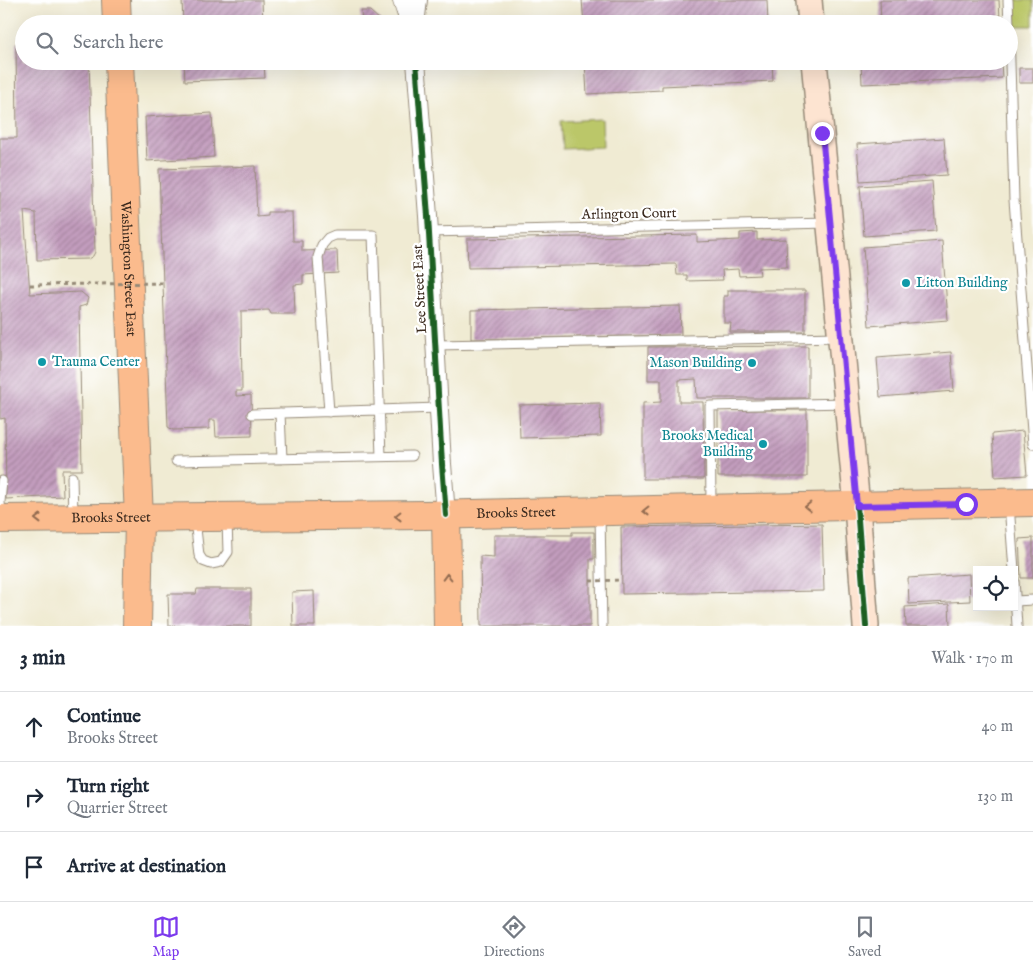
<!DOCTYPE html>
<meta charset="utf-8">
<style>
:root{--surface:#fff;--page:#f2f2f3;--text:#1f2937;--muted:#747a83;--line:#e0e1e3;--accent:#7c3aed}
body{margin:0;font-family:"IM FELL English",serif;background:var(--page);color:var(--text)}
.controls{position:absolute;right:15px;bottom:15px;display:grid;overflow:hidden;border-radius:0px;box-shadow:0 5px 20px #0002}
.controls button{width:45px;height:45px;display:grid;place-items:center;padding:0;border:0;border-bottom:1px solid var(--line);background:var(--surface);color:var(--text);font:25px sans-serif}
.stop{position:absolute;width:15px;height:15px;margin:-11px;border:4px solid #7c3aed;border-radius:50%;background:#fff}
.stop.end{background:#7c3aed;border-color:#fff;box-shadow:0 1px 5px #0008}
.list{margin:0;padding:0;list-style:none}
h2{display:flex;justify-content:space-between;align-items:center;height:65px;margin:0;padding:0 20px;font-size:21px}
h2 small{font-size:16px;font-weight:400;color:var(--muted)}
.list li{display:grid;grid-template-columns:32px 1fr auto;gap:15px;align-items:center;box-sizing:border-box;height:70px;padding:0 20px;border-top:1px solid var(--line)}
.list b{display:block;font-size:19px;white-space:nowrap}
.list p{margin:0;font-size:16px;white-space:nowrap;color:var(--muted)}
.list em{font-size:16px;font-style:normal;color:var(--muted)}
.icon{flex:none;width:28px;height:28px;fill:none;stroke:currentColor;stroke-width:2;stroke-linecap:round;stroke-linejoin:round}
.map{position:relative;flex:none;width:1033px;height:626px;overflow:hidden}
.search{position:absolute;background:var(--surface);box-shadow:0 5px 20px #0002;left:15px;right:15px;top:15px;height:55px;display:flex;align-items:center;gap:12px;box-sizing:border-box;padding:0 18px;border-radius:28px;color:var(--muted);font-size:19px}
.sheet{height:275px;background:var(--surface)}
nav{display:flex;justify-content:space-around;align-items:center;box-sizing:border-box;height:70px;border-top:1px solid var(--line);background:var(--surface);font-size:14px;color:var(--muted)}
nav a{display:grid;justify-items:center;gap:2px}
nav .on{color:var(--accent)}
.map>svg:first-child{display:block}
.park{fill:#bbc769;stroke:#7b7844}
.building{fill:url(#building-hatch)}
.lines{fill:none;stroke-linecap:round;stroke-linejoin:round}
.service-casing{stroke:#968a78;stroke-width:11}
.minor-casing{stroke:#968a78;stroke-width:20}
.secondary-casing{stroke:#968a78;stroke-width:28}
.primary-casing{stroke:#968a78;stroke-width:30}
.service{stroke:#fff;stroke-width:9}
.minor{stroke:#fff;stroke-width:18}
.secondary{stroke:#fde4d1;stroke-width:25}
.primary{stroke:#fbbb8d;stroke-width:28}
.path-bridge{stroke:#968a78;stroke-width:3;stroke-dasharray:4 4;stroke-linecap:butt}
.cycleway-casing{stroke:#fff;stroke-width:9}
.cycleway{stroke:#1b5e20;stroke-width:6}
.oneway{stroke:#916b50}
.route{stroke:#7c3aed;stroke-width:6}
.culture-dot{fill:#0f9aa8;stroke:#fff;stroke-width:2}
.labels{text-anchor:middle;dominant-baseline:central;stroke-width:4.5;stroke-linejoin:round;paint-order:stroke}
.street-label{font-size:14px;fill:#3b2a1e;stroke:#fff}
.culture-label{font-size:14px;fill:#0d838f;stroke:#fff;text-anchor:start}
</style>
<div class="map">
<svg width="1033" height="626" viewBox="0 0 1033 626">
<defs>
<pattern id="building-hatch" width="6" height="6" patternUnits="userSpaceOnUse" patternTransform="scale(1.25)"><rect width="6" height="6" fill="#c39dbe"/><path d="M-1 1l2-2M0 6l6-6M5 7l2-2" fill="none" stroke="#a0809a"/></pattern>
</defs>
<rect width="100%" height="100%" fill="#fff"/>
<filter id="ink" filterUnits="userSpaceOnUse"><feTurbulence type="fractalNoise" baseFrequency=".02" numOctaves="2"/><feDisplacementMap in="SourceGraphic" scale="10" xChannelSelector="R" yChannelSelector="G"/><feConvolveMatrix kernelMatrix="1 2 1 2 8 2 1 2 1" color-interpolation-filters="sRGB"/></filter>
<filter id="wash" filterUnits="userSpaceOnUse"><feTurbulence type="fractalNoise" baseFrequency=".0096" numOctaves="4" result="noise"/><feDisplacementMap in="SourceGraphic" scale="20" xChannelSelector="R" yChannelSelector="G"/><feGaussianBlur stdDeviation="1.12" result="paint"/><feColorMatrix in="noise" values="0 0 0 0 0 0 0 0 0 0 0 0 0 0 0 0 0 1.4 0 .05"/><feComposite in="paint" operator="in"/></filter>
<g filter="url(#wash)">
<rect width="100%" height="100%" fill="#f0ebd3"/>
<path class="park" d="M1015 0H1033V26H1015Z
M602 119 603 147 563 149 561 121Z"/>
<g id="blocks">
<path class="building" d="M182 0H262L263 24H183Z
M582 0H767L768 24H584Z
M880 0H999L1000 20 984 21V24H881Z
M361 11H370L381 21V24H362Z
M24 42V61H89L95 252 93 256 88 259 37 260 36 213 24 211 30 294 81 292 88 298 86 305 79 307 82 470H62L63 496 6 499 5 418 0 419V138H17L16 43Z
M184 61H264L265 78 185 81Z
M585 61H772L773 81 662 86V90L587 94Z
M861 61H1001L1002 78 862 84Z
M1019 68H1033V83H1019Z
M212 113 214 157 147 161 145 117Z
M944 138 947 175 860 181 857 144Z
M255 166 257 217 268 216V212H292L293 241H302V251L337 250 338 273 303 275V284L294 285 295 314H271L269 310 241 311 242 391H236V396L251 395 252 436 216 437 215 420H209V429L173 430 168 427 159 169Z
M932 181 936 231 864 236 860 186Z
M757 232V240L786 239 787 267 759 268 760 275 739 276 738 269 722 270 723 280 687 281V275H677L676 264 468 268 467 239 697 235V242L740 240V233Z
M942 241 948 320 869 326 863 247Z
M728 290H805V332H730L731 323H724V296H728Z
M680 306 681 335 471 339V310Z
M808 346V398H697L696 379 679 380V402H703L704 479H643V403L661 402V380H648V347Z
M951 352 954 391 880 397 877 358Z
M600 403 601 436 520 438 519 405Z
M718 410H807V477H718Z
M1023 431 1027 475 995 477 992 434Z
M822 524 824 591 622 594 621 527Z
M572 532H594V559H590V626H481L480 556 494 557V535H572Z
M1033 538V578H1021L1019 539Z
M969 574 970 601 909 604 908 578Z
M197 589H251V626H169L168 594H196Z
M314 591 315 626H293L292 592Z
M949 604 950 626H906L905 607Z"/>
</g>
</g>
<g filter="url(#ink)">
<use href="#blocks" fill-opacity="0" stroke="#968a78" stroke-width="1"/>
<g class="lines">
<g class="service-casing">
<path id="service" d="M1008 0 1009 24
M1009 29 1014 200 1033 444
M429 232 829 223
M436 345 838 337
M329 412 318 257 322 245 328 238 335 235H373L381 456
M280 413 282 459
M252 414 439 408
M176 461 412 456
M72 477 73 516
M1009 505 1014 570
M711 506 710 406 846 403
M600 514 602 626
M1 515 0 502 2 481
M195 520 199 555 203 561 211 564 221 562 228 552 227 520
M1014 580 1017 626
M1015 601 1033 600"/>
</g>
<g class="minor-casing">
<path id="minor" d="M402 0 410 24
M415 24 418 0
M416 61 428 216 442 464 446 515"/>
</g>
<g class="secondary-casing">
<path id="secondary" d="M809 0 811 24
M814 61 857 506 866 626"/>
</g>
<g class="primary-casing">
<g id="primary">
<path d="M116 0 117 24"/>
<path id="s1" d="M119 61 139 518 137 626"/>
<path d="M446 515 448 626"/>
<path id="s2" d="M0 519 425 515 1033 502"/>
</g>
</g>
<use href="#service" class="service"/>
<use href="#minor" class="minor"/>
<use href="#secondary" class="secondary"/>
<use href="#primary" class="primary"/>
<path class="path-bridge" d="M30 285 163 283
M590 581 622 580"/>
<g class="cycleway-casing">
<path id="cycleway" d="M416 61 428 216 442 464 446 515
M857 506 866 626"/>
</g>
<use href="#cycleway" class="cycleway"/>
</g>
<defs><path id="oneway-chevron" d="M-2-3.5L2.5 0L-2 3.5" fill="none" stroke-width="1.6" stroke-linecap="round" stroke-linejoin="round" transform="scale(1.25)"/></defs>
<g class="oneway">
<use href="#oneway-chevron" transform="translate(808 507) rotate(179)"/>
<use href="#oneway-chevron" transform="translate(646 511) rotate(179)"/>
<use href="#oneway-chevron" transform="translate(398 516) rotate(179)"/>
<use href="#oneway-chevron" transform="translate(38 519) rotate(180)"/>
<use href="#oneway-chevron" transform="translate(447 577) rotate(-91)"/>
</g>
</g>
<g class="lines" filter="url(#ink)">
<path class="route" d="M822 133 857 506 966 504"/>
</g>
<g class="culture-dot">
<circle cx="906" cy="283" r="5"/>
<circle cx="42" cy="362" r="5"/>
<circle cx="752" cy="363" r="5"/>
<circle cx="763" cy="444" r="5"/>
</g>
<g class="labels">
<g class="street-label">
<text transform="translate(629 214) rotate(-1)">Arlington Court</text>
<text stroke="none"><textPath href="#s1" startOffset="208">Washington Street East</textPath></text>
<text transform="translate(420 289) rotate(-93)">Lee Street East</text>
<text stroke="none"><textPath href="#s2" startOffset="516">Brooks Street</textPath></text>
<text stroke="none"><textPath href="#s2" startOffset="111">Brooks Street</textPath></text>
</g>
<g class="culture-label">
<text x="916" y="283">Litton Building</text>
<text x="52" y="362">Trauma Center</text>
<text x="742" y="363" text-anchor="end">Mason Building</text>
<text x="753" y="436" text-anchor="end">Brooks Medical<tspan x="753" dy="16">Building</tspan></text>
</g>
</g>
</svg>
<div class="controls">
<button><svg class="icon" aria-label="locate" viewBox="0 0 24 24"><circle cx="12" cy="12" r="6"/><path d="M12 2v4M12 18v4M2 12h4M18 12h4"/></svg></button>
</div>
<div class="stop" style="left:966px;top:504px"></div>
<div class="stop end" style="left:822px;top:133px"></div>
<div class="search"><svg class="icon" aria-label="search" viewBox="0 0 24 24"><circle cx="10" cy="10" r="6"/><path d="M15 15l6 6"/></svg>Search here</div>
</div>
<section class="sheet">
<h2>3 min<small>Walk · 170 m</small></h2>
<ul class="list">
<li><svg class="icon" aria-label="ahead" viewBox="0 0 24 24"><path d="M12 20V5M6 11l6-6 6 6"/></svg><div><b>Continue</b><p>Brooks Street</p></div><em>40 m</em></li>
<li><svg class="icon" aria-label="right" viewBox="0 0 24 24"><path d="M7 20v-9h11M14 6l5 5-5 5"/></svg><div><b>Turn right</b><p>Quarrier Street</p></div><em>130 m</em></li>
<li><svg class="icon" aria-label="arrive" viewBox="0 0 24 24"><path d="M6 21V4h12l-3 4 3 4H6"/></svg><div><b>Arrive at destination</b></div></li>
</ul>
</section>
<nav>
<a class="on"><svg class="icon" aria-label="map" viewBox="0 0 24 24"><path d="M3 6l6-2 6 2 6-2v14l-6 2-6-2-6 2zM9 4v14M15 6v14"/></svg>Map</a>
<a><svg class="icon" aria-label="directions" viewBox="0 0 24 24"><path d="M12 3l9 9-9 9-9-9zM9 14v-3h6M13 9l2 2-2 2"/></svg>Directions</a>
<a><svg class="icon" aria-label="saved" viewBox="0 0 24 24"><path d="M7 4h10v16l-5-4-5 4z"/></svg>Saved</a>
</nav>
